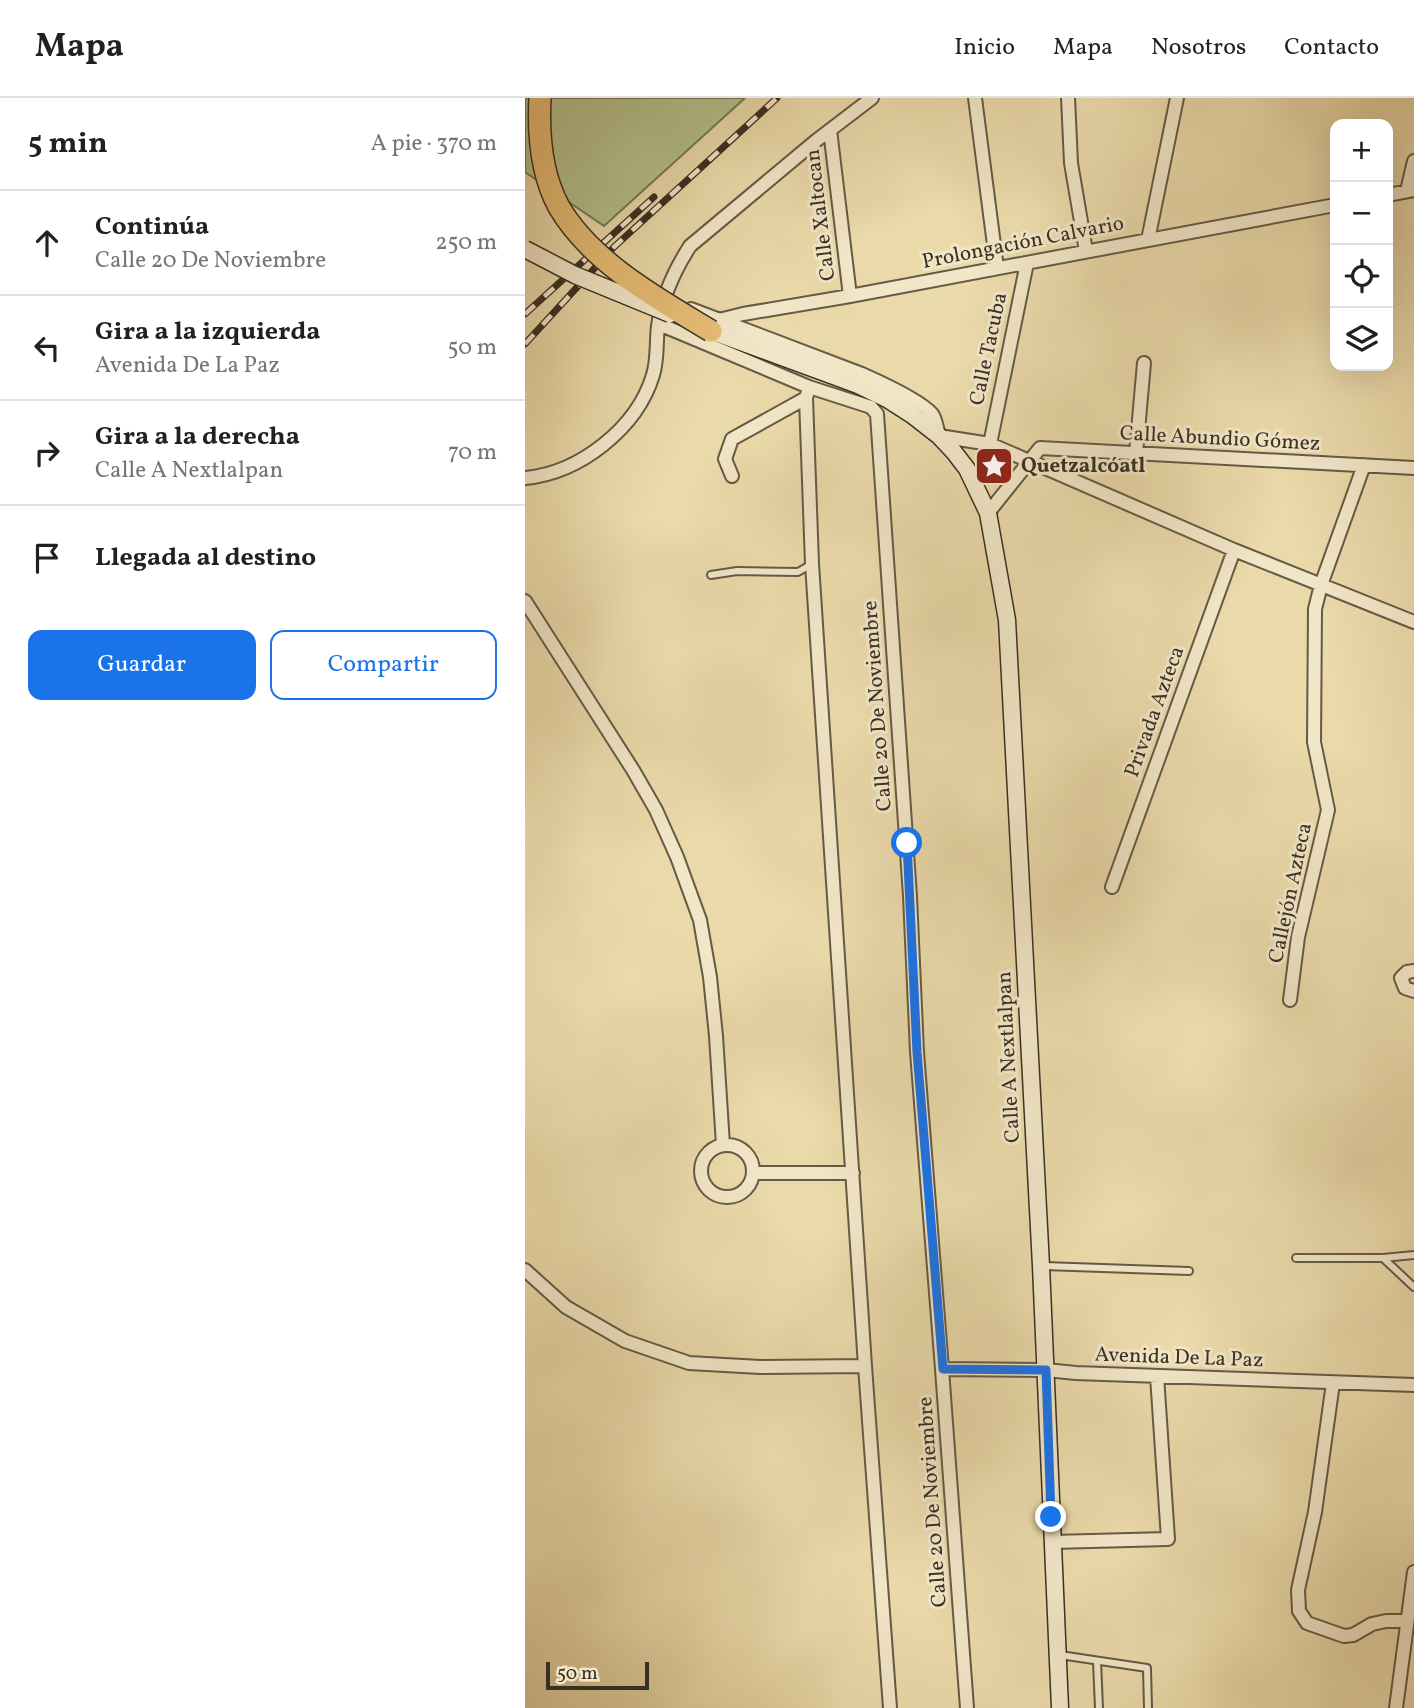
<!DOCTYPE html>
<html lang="es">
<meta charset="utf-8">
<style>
:root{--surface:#fff;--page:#f2f2f2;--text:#202124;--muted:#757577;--line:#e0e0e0;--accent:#1a73e8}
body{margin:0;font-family:Vollkorn,serif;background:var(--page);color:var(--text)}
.controls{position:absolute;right:21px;top:21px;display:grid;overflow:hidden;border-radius:14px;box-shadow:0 7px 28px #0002}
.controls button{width:63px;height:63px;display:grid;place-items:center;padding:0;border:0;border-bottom:2px solid var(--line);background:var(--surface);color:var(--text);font:35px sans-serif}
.scale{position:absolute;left:21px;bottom:18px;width:103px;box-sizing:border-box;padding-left:7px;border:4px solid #393024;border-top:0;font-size:19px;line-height:24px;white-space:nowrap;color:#393024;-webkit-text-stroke:5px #f1e6c7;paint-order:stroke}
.stop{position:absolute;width:21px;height:21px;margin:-16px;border:5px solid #1a73e8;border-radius:50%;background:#fff}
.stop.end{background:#1a73e8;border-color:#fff;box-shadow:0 2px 7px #0008}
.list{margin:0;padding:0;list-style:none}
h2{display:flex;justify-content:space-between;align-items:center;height:91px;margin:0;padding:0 28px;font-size:30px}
h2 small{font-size:23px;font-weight:400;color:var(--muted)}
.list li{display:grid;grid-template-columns:46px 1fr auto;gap:21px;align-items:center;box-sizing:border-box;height:105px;padding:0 28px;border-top:2px solid var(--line)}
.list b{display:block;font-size:26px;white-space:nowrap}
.list p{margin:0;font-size:23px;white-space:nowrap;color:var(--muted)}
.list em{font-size:23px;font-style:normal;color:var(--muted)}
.actions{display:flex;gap:14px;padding:21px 28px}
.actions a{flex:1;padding:16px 0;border:2px solid var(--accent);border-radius:14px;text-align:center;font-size:24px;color:var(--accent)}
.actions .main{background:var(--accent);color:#fff}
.icon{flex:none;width:38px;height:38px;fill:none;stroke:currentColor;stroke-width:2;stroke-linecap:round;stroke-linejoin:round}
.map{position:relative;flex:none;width:889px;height:1610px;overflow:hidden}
header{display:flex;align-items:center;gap:42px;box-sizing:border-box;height:98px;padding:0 35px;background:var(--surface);border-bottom:2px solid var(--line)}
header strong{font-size:33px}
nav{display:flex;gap:38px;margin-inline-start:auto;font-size:24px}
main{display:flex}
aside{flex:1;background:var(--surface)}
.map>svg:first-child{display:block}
.green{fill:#b4c08a;stroke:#767857;stroke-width:2}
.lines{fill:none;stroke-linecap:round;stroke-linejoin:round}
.lane-casing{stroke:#655a45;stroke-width:10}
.street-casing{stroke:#655a45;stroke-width:16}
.secondary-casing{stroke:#393024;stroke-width:19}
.lane{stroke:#f1e6c7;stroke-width:6}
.street{stroke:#f1e6c7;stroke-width:12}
.secondary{stroke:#f1e6c7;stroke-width:16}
.rail-casing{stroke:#393024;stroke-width:7}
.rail{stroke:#f1e6c7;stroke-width:4.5;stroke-dasharray:13;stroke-linecap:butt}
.secondary-bridge-casing{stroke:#393024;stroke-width:19;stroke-linecap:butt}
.highway-bridge-casing{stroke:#393024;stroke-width:24;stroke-linecap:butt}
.secondary-bridge{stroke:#f1e6c7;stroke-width:16}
.highway-bridge{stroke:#e5bc74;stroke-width:21}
.route{stroke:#1a73e8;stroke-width:9}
.labels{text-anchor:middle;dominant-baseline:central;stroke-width:6;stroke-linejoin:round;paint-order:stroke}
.street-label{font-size:21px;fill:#393024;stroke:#f1e6c7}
.poi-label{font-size:21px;font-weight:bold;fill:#393024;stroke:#f1e6c7;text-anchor:start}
</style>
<header>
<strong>Mapa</strong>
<nav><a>Inicio</a><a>Mapa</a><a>Nosotros</a><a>Contacto</a></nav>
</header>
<main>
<aside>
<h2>5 min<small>A pie · 370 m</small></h2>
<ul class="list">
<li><svg class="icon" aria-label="ahead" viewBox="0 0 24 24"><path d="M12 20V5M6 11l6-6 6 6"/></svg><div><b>Continúa</b><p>Calle 20 De Noviembre</p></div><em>250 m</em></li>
<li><svg class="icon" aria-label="left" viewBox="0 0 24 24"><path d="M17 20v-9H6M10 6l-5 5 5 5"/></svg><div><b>Gira a la izquierda</b><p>Avenida De La Paz</p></div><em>50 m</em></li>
<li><svg class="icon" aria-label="right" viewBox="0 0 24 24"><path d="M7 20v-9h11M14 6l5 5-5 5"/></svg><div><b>Gira a la derecha</b><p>Calle A Nextlalpan</p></div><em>70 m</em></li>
<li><svg class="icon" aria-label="arrive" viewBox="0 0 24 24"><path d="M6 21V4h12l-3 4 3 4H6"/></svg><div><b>Llegada al destino</b></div></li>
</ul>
<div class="actions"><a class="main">Guardar</a><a>Compartir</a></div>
</aside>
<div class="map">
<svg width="889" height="1610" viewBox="0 0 889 1610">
<rect width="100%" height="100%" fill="#ead9a9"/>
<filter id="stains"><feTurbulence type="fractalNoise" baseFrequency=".00286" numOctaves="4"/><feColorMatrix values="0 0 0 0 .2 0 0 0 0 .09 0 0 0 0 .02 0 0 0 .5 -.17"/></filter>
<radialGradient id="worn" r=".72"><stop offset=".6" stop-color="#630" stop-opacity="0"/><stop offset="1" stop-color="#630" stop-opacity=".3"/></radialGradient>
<path class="green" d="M0 0H220L79 128 0 74Z"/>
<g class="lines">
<g class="lane-casing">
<path id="lane" d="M186 477 212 473 273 474 287 466
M771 1160H858L889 1157
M858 1160 889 1189
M519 1168 664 1173
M535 1557 622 1570 623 1610
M572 1563 574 1610"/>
</g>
<g class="street-casing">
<path id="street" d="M450 0 472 170
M543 0 546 65 561 153
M305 32 325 198
M882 93 889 63
M863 97 889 92
M623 142 652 0
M166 211 337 276C355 284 395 302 407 316 411 321 412 331 414 338L465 346 709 452 889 524
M194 222 218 216 325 198 810 107
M134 226 284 289 346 309 352 316 385 798 392 954 417 1271 442 1610
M284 289 281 300 287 466 340 1268 365 1610
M465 346 502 165
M611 355 619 265
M207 378 200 361 207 341 281 300
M0 380C55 375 112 330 128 277 133 261 131 244 133 228 137 199 149 173 165 148L292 42 347 0
M463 415 515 350 889 370
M0 503 108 672 131 712 152 759 175 822 185 879 191 938 198 1047
M587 789 709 452
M889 873 882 874 876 880 880 890 889 893
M765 902 773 839 803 712 789 644 790 511 796 487 839 367
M176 1073a26 26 0 1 1 52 0a26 26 0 1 1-52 0Z
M228 1075H328
M0 1172 41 1209 100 1243 164 1265 235 1269 340 1268
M417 1271 521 1272 551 1275 889 1287
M808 1285 790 1414 773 1492 774 1513 782 1525 819 1538 828 1537 847 1526 861 1523H882
M527 1444 643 1441 632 1278
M871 1610 889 1474"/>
</g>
<g class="secondary-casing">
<path id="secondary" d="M186 233 333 287 362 301 387 317 414 338 429 354 442 371 463 415 482 522 516 1168 535 1610"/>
</g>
<use href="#lane" class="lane"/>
<use href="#street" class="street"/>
<use href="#secondary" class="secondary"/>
<g class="rail-casing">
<path id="rail" d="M0 216 129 99
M0 246 89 149 252 0"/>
</g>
<use href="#rail" class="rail"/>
<g class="secondary-bridge-casing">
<path id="secondary-bridge" d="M0 151 50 177 145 216"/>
</g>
<g class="highway-bridge-casing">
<path id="highway-bridge" d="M15 0C13 37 16 76 34 109 66 164 133 201 186 233"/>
</g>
<use href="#secondary-bridge" class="secondary-bridge"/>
<use href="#highway-bridge" class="highway-bridge"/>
</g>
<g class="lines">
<path class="route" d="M382 745 392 954 418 1271 521 1272 526 1419"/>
</g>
<defs>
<g id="sight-square" transform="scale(2.0125)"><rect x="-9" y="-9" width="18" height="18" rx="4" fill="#8f2418" stroke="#f1e6c7"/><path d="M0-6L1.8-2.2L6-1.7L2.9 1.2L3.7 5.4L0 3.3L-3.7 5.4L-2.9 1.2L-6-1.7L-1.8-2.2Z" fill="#fff"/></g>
</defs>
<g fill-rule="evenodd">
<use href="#sight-square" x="469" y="368"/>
</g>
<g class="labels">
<g class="street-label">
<text transform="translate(296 117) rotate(-97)">Calle Xaltocan</text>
<text transform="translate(498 145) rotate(-11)">Prolongación Calvario</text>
<text transform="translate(464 251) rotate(-78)">Calle Tacuba</text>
<text transform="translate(695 341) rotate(3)">Calle Abundio Gómez</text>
<text transform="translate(353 608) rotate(-94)">Calle 20 De Noviembre</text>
<text transform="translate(630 614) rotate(-70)">Privada Azteca</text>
<text transform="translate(766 795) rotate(-78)">Callejón Azteca</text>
<text transform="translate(484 959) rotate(-93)">Calle A Nextlalpan</text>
<text transform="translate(654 1260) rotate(2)">Avenida De La Paz</text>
<text transform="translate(408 1404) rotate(-94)">Calle 20 De Noviembre</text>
</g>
<g class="poi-label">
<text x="496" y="368">Quetzalcóatl</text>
</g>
</g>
<rect width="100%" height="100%" filter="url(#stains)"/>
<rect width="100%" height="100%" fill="url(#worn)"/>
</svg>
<div class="controls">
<button>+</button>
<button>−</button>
<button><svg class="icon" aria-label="locate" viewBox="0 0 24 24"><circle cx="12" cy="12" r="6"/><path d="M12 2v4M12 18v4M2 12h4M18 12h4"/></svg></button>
<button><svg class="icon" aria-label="layers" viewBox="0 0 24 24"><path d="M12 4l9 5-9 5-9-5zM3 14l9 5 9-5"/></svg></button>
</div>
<div class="scale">50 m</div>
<div class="stop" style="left:382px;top:745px"></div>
<div class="stop end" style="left:526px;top:1419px"></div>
</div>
</main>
